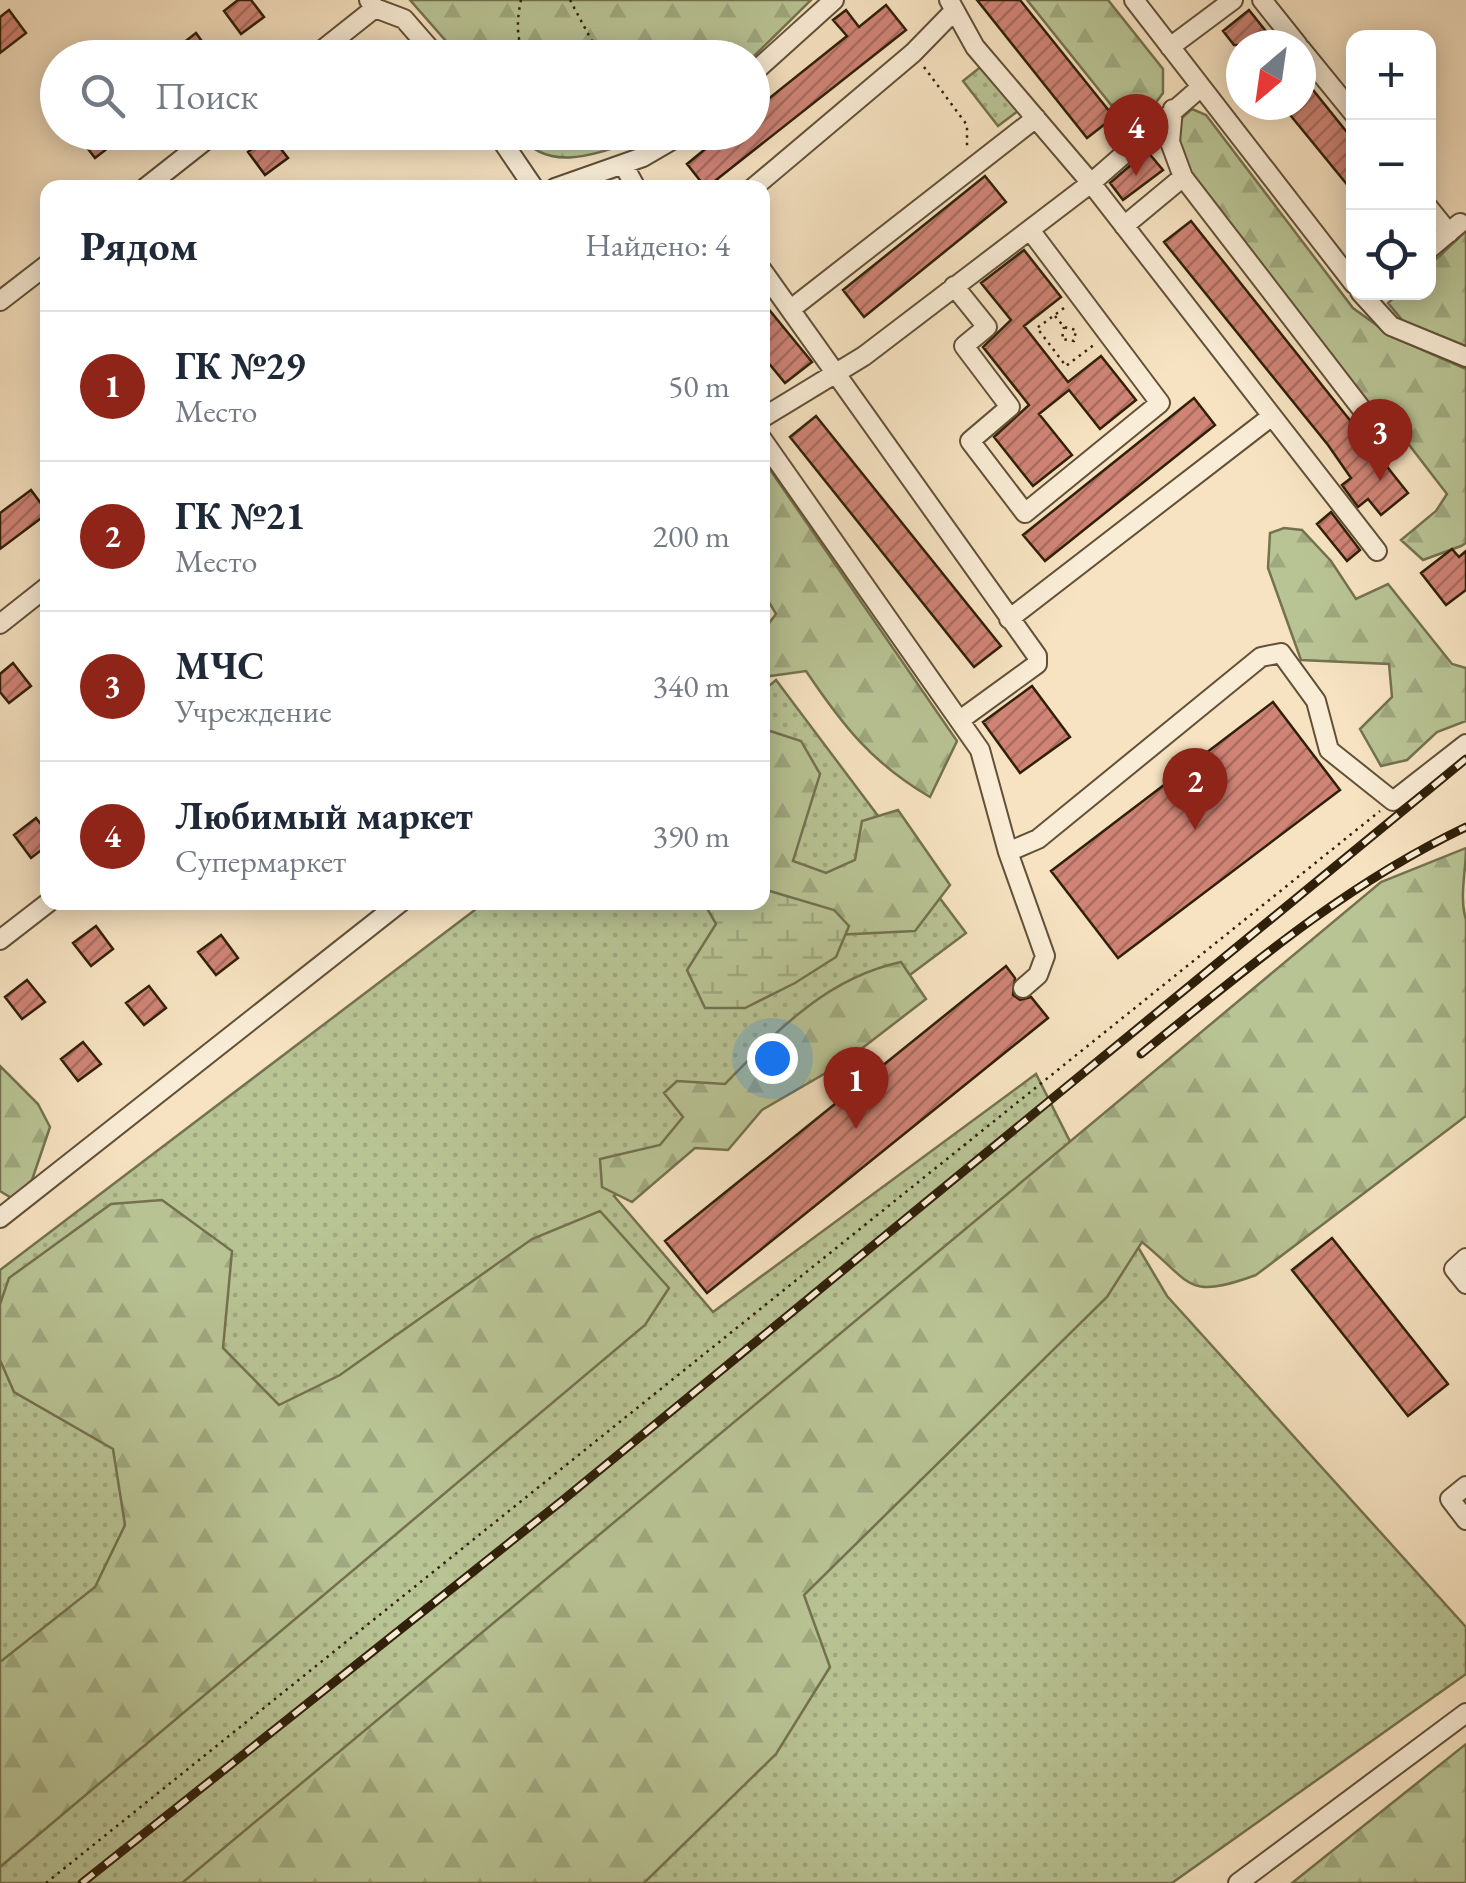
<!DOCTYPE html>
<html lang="ru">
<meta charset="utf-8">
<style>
:root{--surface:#fff;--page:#f6f6f7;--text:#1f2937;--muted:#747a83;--line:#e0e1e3;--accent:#8f2418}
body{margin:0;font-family:"EB Garamond",serif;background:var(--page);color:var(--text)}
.controls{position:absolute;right:30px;top:30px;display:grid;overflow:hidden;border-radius:20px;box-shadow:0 5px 25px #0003}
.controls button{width:90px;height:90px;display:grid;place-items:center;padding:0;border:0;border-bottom:2px solid var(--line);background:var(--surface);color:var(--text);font:50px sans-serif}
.compass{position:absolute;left:1226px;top:30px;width:90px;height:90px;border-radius:50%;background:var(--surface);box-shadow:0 5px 25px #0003;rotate:209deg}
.you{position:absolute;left:772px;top:1058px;width:35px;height:35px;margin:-25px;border:8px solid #fff;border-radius:50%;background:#1a73e8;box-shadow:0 0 0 15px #1a73e833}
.badge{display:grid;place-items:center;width:65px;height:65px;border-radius:50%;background:var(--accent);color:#fff;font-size:32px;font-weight:700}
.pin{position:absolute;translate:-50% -82px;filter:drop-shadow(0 2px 5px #0008)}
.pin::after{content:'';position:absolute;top:52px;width:35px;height:30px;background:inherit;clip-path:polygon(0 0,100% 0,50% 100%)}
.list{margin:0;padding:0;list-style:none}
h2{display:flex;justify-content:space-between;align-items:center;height:130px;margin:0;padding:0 40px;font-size:42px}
h2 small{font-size:32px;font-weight:400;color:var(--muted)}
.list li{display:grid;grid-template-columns:65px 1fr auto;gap:30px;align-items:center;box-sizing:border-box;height:150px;padding:0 40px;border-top:2px solid var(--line)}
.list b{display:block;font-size:38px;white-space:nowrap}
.list p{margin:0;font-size:32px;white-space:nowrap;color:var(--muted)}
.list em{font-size:32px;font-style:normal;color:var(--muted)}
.icon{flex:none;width:55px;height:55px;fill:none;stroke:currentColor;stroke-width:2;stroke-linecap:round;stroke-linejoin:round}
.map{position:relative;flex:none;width:1466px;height:1883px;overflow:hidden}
.search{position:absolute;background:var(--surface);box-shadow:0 5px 25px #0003;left:40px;top:40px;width:730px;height:110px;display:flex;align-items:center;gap:25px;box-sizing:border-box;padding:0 35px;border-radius:55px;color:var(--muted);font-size:38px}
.panel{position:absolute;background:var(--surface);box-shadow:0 5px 25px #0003;left:40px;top:180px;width:730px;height:730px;border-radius:20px}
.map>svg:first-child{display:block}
.green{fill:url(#green-dots);stroke:#74724f;stroke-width:2.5}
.forest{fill:url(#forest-firs);stroke:#74724f;stroke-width:2.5}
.wetland{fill:url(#wetland-marsh);stroke:#74724f;stroke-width:2.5}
.building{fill:url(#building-hatch);stroke:#302009;stroke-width:2.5}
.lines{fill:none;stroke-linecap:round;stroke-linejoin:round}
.minor-casing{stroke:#625137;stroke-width:22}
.path{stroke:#302009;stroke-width:2.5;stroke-dasharray:2.5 5;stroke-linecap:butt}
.minor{stroke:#faedd7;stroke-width:18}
.rail-casing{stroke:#302009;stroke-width:9}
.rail{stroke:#faedd7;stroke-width:5;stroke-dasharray:15;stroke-linecap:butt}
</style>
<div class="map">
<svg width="1466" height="1883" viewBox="0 0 1466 1883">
<defs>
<pattern id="green-dots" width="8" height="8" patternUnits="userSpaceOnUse" patternTransform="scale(2.5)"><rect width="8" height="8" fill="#b9c495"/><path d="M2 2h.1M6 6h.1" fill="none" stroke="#9fa87f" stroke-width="1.8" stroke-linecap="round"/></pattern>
<pattern id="forest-firs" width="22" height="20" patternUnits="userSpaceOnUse" patternTransform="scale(2.5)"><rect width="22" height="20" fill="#b9c495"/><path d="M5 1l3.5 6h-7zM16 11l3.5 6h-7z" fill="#9fa87f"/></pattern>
<pattern id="wetland-marsh" width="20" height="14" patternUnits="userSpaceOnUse" patternTransform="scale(2.5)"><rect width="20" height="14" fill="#b9c495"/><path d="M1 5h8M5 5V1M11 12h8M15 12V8" fill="none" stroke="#9fa87f"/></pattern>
<pattern id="building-hatch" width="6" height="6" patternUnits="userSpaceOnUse" patternTransform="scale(2.5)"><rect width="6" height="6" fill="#d08476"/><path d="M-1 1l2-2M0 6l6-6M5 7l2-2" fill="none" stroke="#a96c5f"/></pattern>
</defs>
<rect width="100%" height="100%" fill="#f7e3c2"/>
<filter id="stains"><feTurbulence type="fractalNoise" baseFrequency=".002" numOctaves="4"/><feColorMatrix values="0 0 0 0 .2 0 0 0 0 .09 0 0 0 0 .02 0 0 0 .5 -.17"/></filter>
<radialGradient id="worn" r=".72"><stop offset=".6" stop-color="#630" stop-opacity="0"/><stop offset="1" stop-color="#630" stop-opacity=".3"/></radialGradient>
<path class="green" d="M983 65 1018 111 998 126 963 81Z
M776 680 966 933 614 1196 713 1312 1036 1074 1104 1209 1138 1247 1167 1296 1466 1627V1674L1172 1883H0V1270L484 903 762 902 763 691Z"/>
<path class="forest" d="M410 0H811L752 58 460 57Z
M1027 0H1108L1163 69V93L1139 125 1128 126Z
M1192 109 1206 115 1353 308 1393 337 1466 369V543L1461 546 1423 560 1401 540 1436 511 1447 494 1376 402 1356 416 1182 187 1176 123Z
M518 133H659C612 146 552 181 518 133Z
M1466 231V346L1403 321 1388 303 1399 293 1428 292 1429 266Z
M762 458 957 741 930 797C872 763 843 726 806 671L763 677V631L776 614 763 592Z
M1284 528 1302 530 1331 561 1356 599 1388 584 1452 664 1466 668V721L1437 732 1407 760 1381 766 1360 729 1392 697 1389 664 1301 660 1268 568 1270 533Z
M767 730 801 741 820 774 793 861 826 873 855 860 862 821 898 810 950 885 915 931 793 937 762 902V737Z
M1466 848C1466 872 1459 897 1466 920V1116L1256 1275C1185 1301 1193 1283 1142 1242L1107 1297 804 1595 830 1667 776 1754 644 1883H182L1381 882Z
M901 962 926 999 843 1063 762 1110 728 1150 695 1148 632 1202 602 1187 600 1159 660 1145 683 1117 664 1093 677 1081 725 1084C777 1031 826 978 901 962Z
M0 1066 38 1104 50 1127 32 1180 13 1199 0 1191Z
M162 1200 232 1251 223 1348 279 1405 340 1375 532 1239 600 1211 669 1288 645 1325 0 1867V1662L95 1587 125 1525 113 1449 14 1392 0 1360V1304L9 1278 111 1204Z
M1466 1744V1883H1292Z"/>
<path class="wetland" d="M763 889 834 910 849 926 836 957 795 983 745 1008H705L687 970 716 924 704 903 762 902Z"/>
<path class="building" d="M238 0H251L264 17 241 34 224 11Z
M977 0H1020L1114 117 1087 138Z
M886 5 906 30 706 188 687 164 726 132H752V112L847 36 833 20 846 10 859 27Z
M9 10 26 33 0 53V17Z
M1249 10 1277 45H1234L1223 31Z
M196 33 214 58H164Z
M1301 75 1354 141V193L1282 105H1301Z
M75 132H111L117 141 95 158Z
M270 135 288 158 265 175 248 152Z
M1147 151 1163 170 1123 200 1110 183Z
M985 176 1006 202 864 317 843 290Z
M1191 221 1408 493 1381 515 1368 499 1358 507 1342 485 1351 478 1328 445 1164 242Z
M1024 250 1061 297 1024 326 1068 382 1101 356 1136 400 1100 429 1069 390 1039 414 1072 455 1033 486 994 437 1029 405 983 347 1011 320 981 283Z
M762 301 812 362 785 383 762 355Z
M1194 398 1215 425 1045 561 1023 535Z
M816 416 1001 646 974 667 790 437Z
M31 490 48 513 0 549V513Z
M1331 512 1360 550 1347 561 1317 524Z
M1452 549 1459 557 1466 551V590L1446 605 1421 573Z
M13 663 31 686 9 703 0 692V674Z
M1032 686 1070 737 1020 773 983 722Z
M1273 702 1340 790 1118 958 1051 871Z
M36 818 48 833V845L31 858 14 835Z
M96 926 113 949 91 966 73 943Z
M221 935 238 958 216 975 198 952Z
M1006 966 1015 978 1013 995 1020 1000 1031 997 1048 1018 707 1293 665 1241Z
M27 980 45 1002 22 1019 5 997Z
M149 986 166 1008 144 1025 126 1003Z
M83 1042 101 1064 78 1081 61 1059Z
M1332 1238 1448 1384 1408 1416 1292 1270Z"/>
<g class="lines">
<g class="minor-casing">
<path id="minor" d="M369 0 375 8 404 19 438 58
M949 0 975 47 1091 183 1377 551
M1134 0 1354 284
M1262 0 1298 45
M1170 47 1233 0
M1301 49 1354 114
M312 58 375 8
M752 74 834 0
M1173 109 1170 142 1183 177 1384 438
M496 132 534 188
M623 164 636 188
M145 188 216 132
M555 188 643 157 686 132
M753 188 913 53 954 11
M1428 207 1449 233
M1124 226 1183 177
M1428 250 1460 223
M762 270 1037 656V664L960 720
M954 286 987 327 964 346 1010 407 970 441 1025 513 1160 403 1030 230
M1360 292 1391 326 1466 357
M0 301 48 264
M791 309 1036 118
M762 418 864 356 1091 183 1201 87
M762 439 980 750 1008 852 1038 839 1261 657 1281 653 1316 701 1329 750 1393 801 1466 744
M1009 619 1272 416
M0 624 48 586
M1008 852 1045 956 1038 975 1023 988
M0 940 49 902
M0 1218 401 902
M1466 1258 1454 1269 1466 1284
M1466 1486 1450 1499 1466 1520
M1238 1883 1466 1713"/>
</g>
<path class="path" d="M521 0C517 18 515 42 527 58
M570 0 601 58
M924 67 967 125V150
M600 132 609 150
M1064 308 1037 328 1066 366 1095 344
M1055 316 1064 327 1076 330 1074 341 1062 339 1064 327
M46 1883 1380 811"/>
<use href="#minor" class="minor"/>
<g class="rail-casing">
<path id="rail" d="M1141 1054C1245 970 1344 885 1466 827
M82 1883 563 1500 1466 759"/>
</g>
<use href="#rail" class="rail"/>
</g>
<rect width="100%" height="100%" filter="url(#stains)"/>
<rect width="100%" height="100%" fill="url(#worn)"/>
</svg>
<div class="controls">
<button>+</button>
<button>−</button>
<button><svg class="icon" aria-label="locate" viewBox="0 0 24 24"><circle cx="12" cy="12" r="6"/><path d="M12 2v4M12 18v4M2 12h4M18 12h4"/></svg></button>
</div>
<svg class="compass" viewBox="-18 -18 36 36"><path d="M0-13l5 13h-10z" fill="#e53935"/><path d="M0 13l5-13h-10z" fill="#747a83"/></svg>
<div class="you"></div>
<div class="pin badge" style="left:856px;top:1129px">1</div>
<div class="pin badge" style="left:1195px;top:830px">2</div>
<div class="pin badge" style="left:1380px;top:481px">3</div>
<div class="pin badge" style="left:1136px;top:176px">4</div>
<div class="search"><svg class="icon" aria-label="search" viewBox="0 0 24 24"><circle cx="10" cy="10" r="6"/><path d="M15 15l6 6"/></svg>Поиск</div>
<section class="panel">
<h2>Рядом<small>Найдено: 4</small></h2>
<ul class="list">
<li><span class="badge">1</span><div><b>ГК №29</b><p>Место</p></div><em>50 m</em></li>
<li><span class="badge">2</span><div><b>ГК №21</b><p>Место</p></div><em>200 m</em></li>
<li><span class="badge">3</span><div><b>МЧС</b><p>Учреждение</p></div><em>340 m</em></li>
<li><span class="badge">4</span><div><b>Любимый маркет</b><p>Супермаркет</p></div><em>390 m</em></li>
</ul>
</section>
</div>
